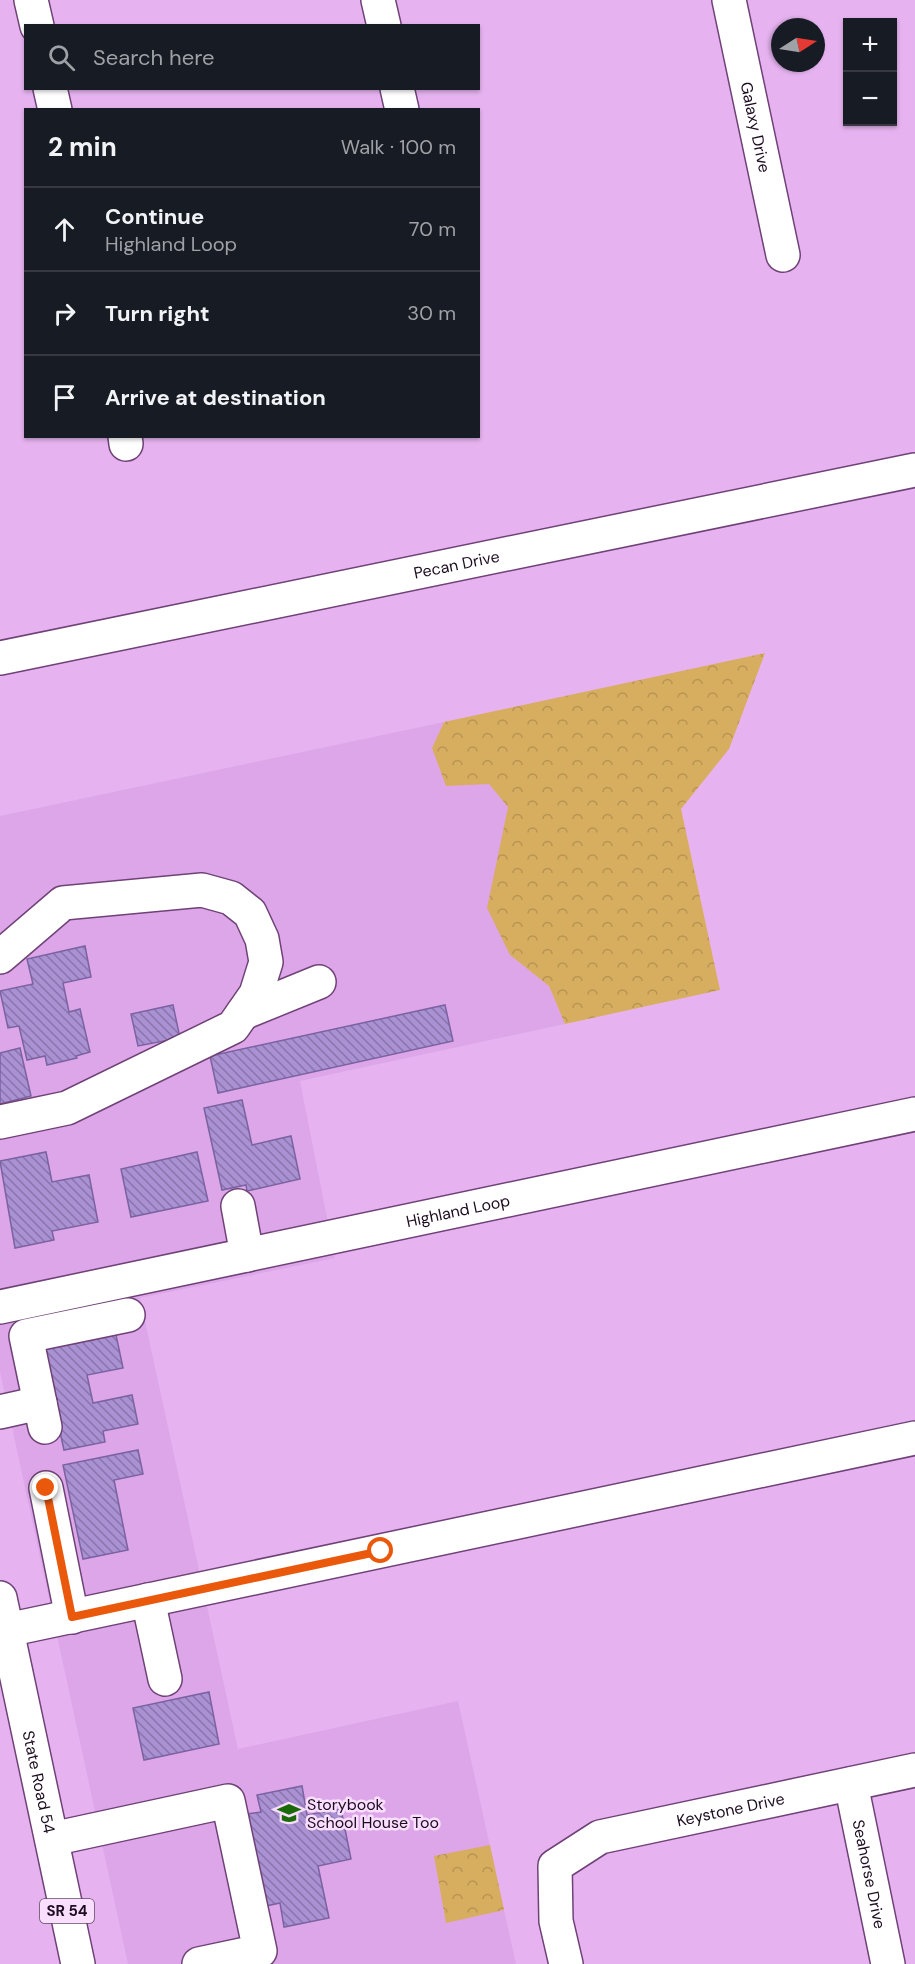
<!DOCTYPE html>
<meta charset="utf-8">
<style>
:root{--surface:#171b24;--page:#242831;--text:#f1f3f6;--muted:#9ea1a6;--line:#363941}
body{margin:0;font-family:"DM Sans",sans-serif;background:var(--page);color:var(--text)}
.controls{position:absolute;right:18px;top:18px;display:grid;overflow:hidden;border-radius:0px;box-shadow:0 2px 4px #0004}
.controls button{width:54px;height:54px;display:grid;place-items:center;padding:0;border:0;border-bottom:2px solid var(--line);background:var(--surface);color:var(--text);font:30px sans-serif}
.compass{position:absolute;left:771px;top:18px;width:54px;height:54px;border-radius:50%;background:var(--surface);box-shadow:0 2px 4px #0004;rotate:78deg}
.stop{position:absolute;width:18px;height:18px;margin:-14px;border:4px solid #ea580c;border-radius:50%;background:#fff}
.stop.end{background:#ea580c;border-color:#fff;box-shadow:0 2px 6px #0008}
.list{margin:0;padding:0;list-style:none}
h2{display:flex;justify-content:space-between;align-items:center;height:78px;margin:0;padding:0 24px;font-size:26px}
h2 small{font-size:20px;font-weight:400;color:var(--muted)}
.list li{display:grid;grid-template-columns:39px 1fr auto;gap:18px;align-items:center;box-sizing:border-box;height:84px;padding:0 24px;border-top:2px solid var(--line)}
.list b{display:block;font-size:22px;white-space:nowrap}
.list p{margin:0;font-size:20px;white-space:nowrap;color:var(--muted)}
.list em{font-size:20px;font-style:normal;color:var(--muted)}
.icon{flex:none;width:33px;height:33px;fill:none;stroke:currentColor;stroke-width:2;stroke-linecap:round;stroke-linejoin:round}
.map{position:relative;flex:none;width:915px;height:1964px;overflow:hidden}
.search{position:absolute;background:var(--surface);box-shadow:0 2px 4px #0004;left:24px;top:24px;width:456px;height:66px;display:flex;align-items:center;gap:15px;box-sizing:border-box;padding:0 21px;border-radius:0px;color:var(--muted);font-size:22px}
.panel{position:absolute;background:var(--surface);box-shadow:0 2px 4px #0004;left:24px;top:108px;width:456px;height:330px;border-radius:0px}
.map>svg:first-child{display:block}
.built{fill:#dda6e8}
.forest{fill:url(#forest-crowns)}
.building{fill:url(#building-back-hatch);stroke:#7b62a1;stroke-width:1.5}
.lines{fill:none;stroke-linecap:round;stroke-linejoin:round}
.minor-casing{stroke:#6f4277;stroke-width:36}
.major-casing{stroke:#6f4277;stroke-width:36}
.minor{stroke:#fff;stroke-width:33}
.major{stroke:#fff;stroke-width:33}
.route{stroke:#ea580c;stroke-width:8}
.labels{text-anchor:middle;dominant-baseline:central;stroke-width:5;stroke-linejoin:round;paint-order:stroke}
.shield{fill:#f9dffd;stroke:#5f4b62;stroke-width:1.5}
.shield-label{font-size:15px;font-weight:bold;fill:#1d0b20}
.street-label{font-size:16px;fill:#1d0b20;stroke:#f9dffd}
.poi-label{font-size:16px;fill:#1d0b20;stroke:#f9dffd;text-anchor:start}
</style>
<div class="map">
<svg width="915" height="1964" viewBox="0 0 915 1964">
<defs>
<pattern id="forest-crowns" width="20" height="18" patternUnits="userSpaceOnUse" patternTransform="scale(1.5)"><rect width="20" height="18" fill="#d7ad5f"/><path d="M2 6a3 3 0 1 1 6 0M12 15a3 3 0 1 1 6 0" fill="none" stroke="#b89452"/></pattern>
<pattern id="building-back-hatch" width="6" height="6" patternUnits="userSpaceOnUse" patternTransform="scale(1.5)"><rect width="6" height="6" fill="#a991d3"/><path d="M-1 5l2 2M0 0l6 6M5-1l2 2" fill="none" stroke="#8975ab"/></pattern>
</defs>
<rect width="100%" height="100%" fill="#e6b3f0"/>
<path class="built" d="M444 722 432 749 489 784 508 807 502 840 510 955 549 986 565 1024 300 1081 335 1258 140 1298 238 1749 458 1701 516 1964H128L0 1372V816Z"/>
<path class="forest" d="M765 653 729 749 681 809 720 990 565 1024 549 986 510 955 487 908 508 807 489 784 446 786 432 748 444 722Z
M490 1845 504 1910 446 1923 434 1856Z"/>
<path class="building" d="M85 946 91 977 63 983 69 1012 80 1009 90 1052 76 1056 77 1058 47 1065 45 1056 27 1060 19 1026 8 1028 0 991 33 984 27 959Z
M173 1005 180 1038 138 1046 131 1014Z
M445 1005 453 1041 218 1093 210 1056Z
M20 1048 31 1096 0 1104V1053Z
M242 1100 252 1145 291 1136 300 1179 247 1191 246 1185 222 1190 204 1108Z
M46 1152 52 1182 89 1175 98 1222 52 1231 54 1240 15 1248 0 1161Z
M197 1152 208 1201 131 1217 121 1169Z
M116 1335 123 1368 87 1375 93 1403 132 1395 138 1424 103 1431 105 1442 64 1450 42 1350Z
M138 1450 143 1474 114 1480 128 1550 83 1559 63 1465Z
M209 1692 219 1744 144 1760 133 1708Z
M302 1786 307 1815 341 1809 351 1859 318 1866 329 1918 284 1927 280 1903 266 1906 247 1814 261 1812 257 1795Z"/>
<g class="lines">
<g class="minor-casing">
<g id="minor">
<path d="M31 0 37 26"/>
<path d="M378 0 384 26"/>
<path id="s1" d="M729 0 783 255"/>
<path d="M50 88 55 110"/>
<path d="M397 88 402 110"/>
<path d="M125 436 126 444"/>
<path id="s2" d="M0 658 915 470"/>
<path d="M0 957 63 903 202 890 231 898 250 913 262 939 266 962 256 994 233 1027 67 1108 0 1122"/>
<path d="M243 1013 319 982"/>
<path d="M238 1206 247 1255"/>
<path id="s3" d="M0 1307 915 1114"/>
<path d="M0 1412 40 1403"/>
<path d="M45 1427 26 1336 128 1315"/>
<path d="M46 1488 72 1617"/>
<path d="M148 1600 165 1679"/>
<path d="M7 1630 915 1438"/>
<path id="s4" d="M851 1784 888 1964"/>
<path d="M52 1839 228 1801 260 1951 199 1964"/>
<path id="s5" d="M566 1964 556 1921 555 1866 600 1837 915 1770"/>
</g>
</g>
<g class="major-casing">
<g id="major">
<path id="s6" d="M0 1598 78 1964"/>
</g>
</g>
<use href="#minor" class="minor"/>
<use href="#major" class="major"/>
</g>
<g class="lines">
<path class="route" d="M46 1488 72 1617 381 1551"/>
</g>
<defs>
<g id="school-bare" transform="scale(1.8)"><path d="M0-5L7-2L0 1L-7-2ZM-4 1L0 2.5L4 1V4Q0 6-4 4Z" fill="#1b6a0a" stroke="#f9dffd" stroke-width="2.5" paint-order="stroke"/></g>
</defs>
<g fill-rule="evenodd">
<use href="#school-bare" x="289" y="1813"/>
</g>
<g class="labels">
<rect class="shield" x="40" y="1899" width="54" height="24" rx="4.5"/>
<g class="shield-label">
<text x="67" y="1911">SR 54</text>
</g>
<g class="street-label">
<text stroke="none"><textPath href="#s1" startOffset="130">Galaxy Drive</textPath></text>
<text stroke="none"><textPath href="#s2" startOffset="466">Pecan Drive</textPath></text>
<text stroke="none"><textPath href="#s3" startOffset="468">Highland Loop</textPath></text>
<text stroke="none"><textPath href="#s6" startOffset="188">State Road 54</textPath></text>
<text stroke="none"><textPath href="#s5" startOffset="286">Keystone Drive</textPath></text>
<text stroke="none"><textPath href="#s4" startOffset="92">Seahorse Drive</textPath></text>
</g>
<g class="poi-label">
<text x="307" y="1804">Storybook<tspan x="307" dy="18">School House Too</tspan></text>
</g>
</g>
</svg>
<div class="controls">
<button>+</button>
<button>−</button>
</div>
<svg class="compass" viewBox="-18 -18 36 36"><path d="M0-13l5 13h-10z" fill="#e53935"/><path d="M0 13l5-13h-10z" fill="#9ea1a6"/></svg>
<div class="stop" style="left:381px;top:1551px"></div>
<div class="stop end" style="left:46px;top:1488px"></div>
<div class="search"><svg class="icon" aria-label="search" viewBox="0 0 24 24"><circle cx="10" cy="10" r="6"/><path d="M15 15l6 6"/></svg>Search here</div>
<section class="panel">
<h2>2 min<small>Walk · 100 m</small></h2>
<ul class="list">
<li><svg class="icon" aria-label="ahead" viewBox="0 0 24 24"><path d="M12 20V5M6 11l6-6 6 6"/></svg><div><b>Continue</b><p>Highland Loop</p></div><em>70 m</em></li>
<li><svg class="icon" aria-label="right" viewBox="0 0 24 24"><path d="M7 20v-9h11M14 6l5 5-5 5"/></svg><div><b>Turn right</b></div><em>30 m</em></li>
<li><svg class="icon" aria-label="arrive" viewBox="0 0 24 24"><path d="M6 21V4h12l-3 4 3 4H6"/></svg><div><b>Arrive at destination</b></div></li>
</ul>
</section>
</div>
